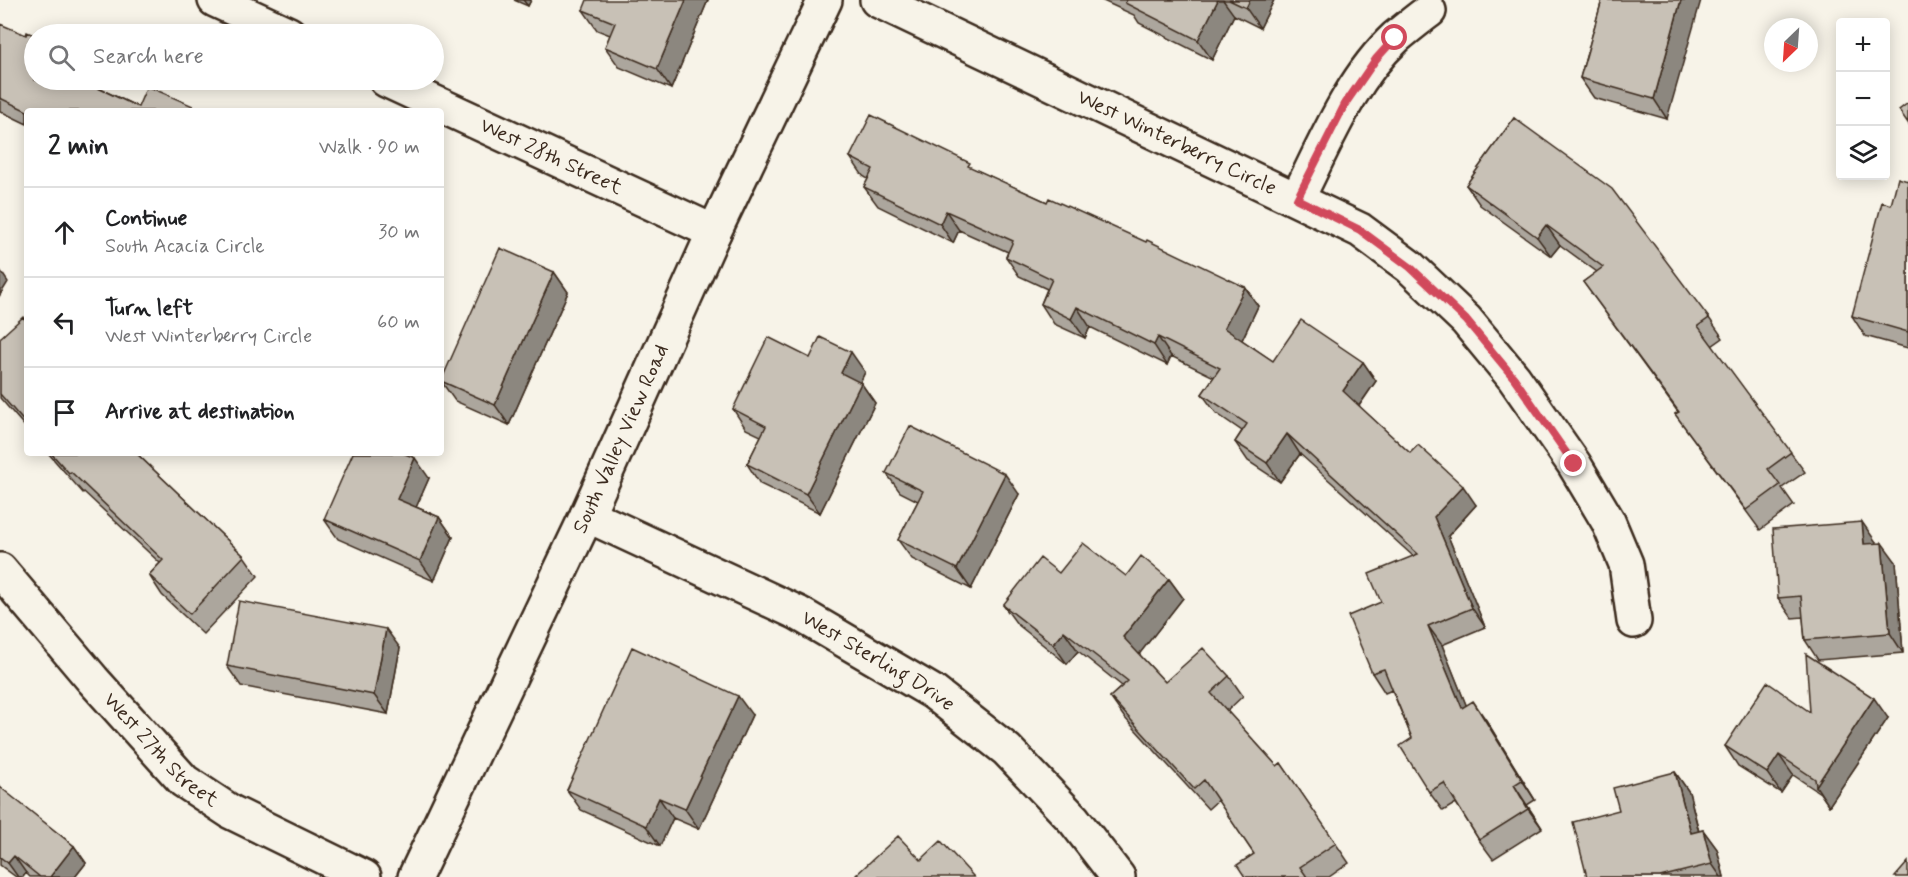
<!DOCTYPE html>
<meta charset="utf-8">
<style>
:root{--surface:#fff;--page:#f2f2f2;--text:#202124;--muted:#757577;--line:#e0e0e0}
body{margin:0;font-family:Mynerve,sans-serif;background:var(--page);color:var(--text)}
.controls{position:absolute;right:18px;top:18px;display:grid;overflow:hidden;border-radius:6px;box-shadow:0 3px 15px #0003}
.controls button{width:54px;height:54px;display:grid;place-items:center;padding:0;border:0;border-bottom:2px solid var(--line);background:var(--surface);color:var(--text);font:30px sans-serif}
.compass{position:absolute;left:1764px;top:18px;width:54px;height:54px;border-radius:50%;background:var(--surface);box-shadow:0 3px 15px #0003;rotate:205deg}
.stop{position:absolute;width:18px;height:18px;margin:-14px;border:4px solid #d1495b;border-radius:50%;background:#fff}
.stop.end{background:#d1495b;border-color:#fff;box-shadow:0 2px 6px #0008}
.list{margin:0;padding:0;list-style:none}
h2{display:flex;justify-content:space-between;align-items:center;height:78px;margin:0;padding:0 24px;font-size:26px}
h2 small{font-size:20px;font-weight:400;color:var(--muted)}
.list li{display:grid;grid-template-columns:39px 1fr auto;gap:18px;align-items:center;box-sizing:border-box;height:90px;padding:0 24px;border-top:2px solid var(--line)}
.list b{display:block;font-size:22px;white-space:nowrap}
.list p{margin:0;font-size:20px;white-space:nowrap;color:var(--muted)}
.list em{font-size:20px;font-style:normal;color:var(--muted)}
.icon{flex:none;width:33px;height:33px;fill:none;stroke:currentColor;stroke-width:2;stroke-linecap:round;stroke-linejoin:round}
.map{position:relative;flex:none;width:1908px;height:877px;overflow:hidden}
.search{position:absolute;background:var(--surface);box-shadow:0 3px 15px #0003;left:24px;top:24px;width:420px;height:66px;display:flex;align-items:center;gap:15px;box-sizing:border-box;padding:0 21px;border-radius:33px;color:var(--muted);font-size:22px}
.panel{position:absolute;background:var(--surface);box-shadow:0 3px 15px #0003;left:24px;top:108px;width:420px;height:348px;border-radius:6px}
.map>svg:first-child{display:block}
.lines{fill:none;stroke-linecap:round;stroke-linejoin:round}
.street-casing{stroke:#3b2a1e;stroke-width:38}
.secondary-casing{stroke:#3b2a1e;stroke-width:38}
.street{stroke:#f7f3e8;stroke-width:33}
.secondary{stroke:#f7f3e8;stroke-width:33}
.wall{fill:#aca69d;stroke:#3b2a1e;stroke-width:1.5}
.shaded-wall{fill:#8c877f;stroke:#3b2a1e;stroke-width:1.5}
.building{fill:#c8c1b6;stroke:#3b2a1e;stroke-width:1.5}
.route{stroke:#d1495b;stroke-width:8}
.labels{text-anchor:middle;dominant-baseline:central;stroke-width:5;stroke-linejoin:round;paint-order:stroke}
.street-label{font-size:21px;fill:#3b2a1e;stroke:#f7f3e8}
</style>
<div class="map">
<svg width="1908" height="877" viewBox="0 0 1908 877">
<rect width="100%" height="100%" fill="#f7f3e8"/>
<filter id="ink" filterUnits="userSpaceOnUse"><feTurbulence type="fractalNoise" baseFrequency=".0167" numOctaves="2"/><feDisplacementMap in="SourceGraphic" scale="12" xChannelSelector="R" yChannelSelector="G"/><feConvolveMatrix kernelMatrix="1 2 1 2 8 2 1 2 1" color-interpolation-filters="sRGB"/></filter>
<g filter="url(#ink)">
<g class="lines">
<g class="street-casing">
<g id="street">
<path d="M215 0 289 34"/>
<path id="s1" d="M877 0 1360 230 1410 267 1466 320 1514 378 1574 464 1608 521 1626 564 1634 621"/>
<path id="s2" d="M386 80 714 232"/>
<path d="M1297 199C1325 144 1350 80 1396 37 1407 28 1418 19 1429 11"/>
<path id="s3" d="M587 515 798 613 933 692 1007 750 1074 820 1118 877"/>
<path id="s4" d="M0 570 93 680 184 781 231 812 364 877"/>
</g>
</g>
<g class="secondary-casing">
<g id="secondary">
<path id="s5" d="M415 877 587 515 714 232 825 0"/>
</g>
</g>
<use href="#street" class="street"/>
<use href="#secondary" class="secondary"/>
</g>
<path class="wall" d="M514 0H531L528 6Z
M708 0 671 89 619 67 605 47 610 35 597 30 583 10Z
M1101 0H1274L1260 28 1234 15 1212 60 1139 23 1134 15Z
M1602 0 1667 119 1594 98 1580 78Z
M0 24 84 81 138 107 193 106 27 111V124L0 111Z
M1514 118 1709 318 1723 338 1712 346 1805 472 1782 488 1794 505 1760 530 1675 414 1678 412 1583 282 1597 272 1560 245 1551 256 1480 205 1466 185Z
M850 157 974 169 1047 202 1245 287 1258 306 1242 340 1273 361 1363 362 1376 381 1359 406 1410 453 1476 505 1448 536 1485 627 1442 645 1466 705 1486 720 1535 800 1527 805 1542 828 1493 859 1479 840 1456 803 1443 811 1429 792 1412 738 1392 690 1385 693 1372 673 1381 602 1413 556 1300 454 1280 482 1248 461 1235 442 1242 431 1216 413 1202 394 1214 377 1171 356 1167 365 1090 327 1085 338 1054 324 1041 304 1047 289 1019 276 1006 257 1008 252 959 230 953 243 878 206 864 187 868 179 863 176Z
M1908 181V348L1865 336 1852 316 1891 205Z
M554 272 568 292 509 425 455 401 441 381Z
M27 322V429L0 398V338Z
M810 358 865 372 860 382 861 383 875 403 820 513 760 484 747 464 761 436 746 429 733 409Z
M48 453H136L244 556 258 576 203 634 162 595 149 575 160 563 84 492 83 493Z
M886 473 1019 494 971 589 912 559 898 540 918 501 900 492Z
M429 478 416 507 439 517 453 537 434 581 338 539 324 519Z
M1876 542 1896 562 1903 653 1818 660 1805 640 1803 617 1792 618 1778 598Z
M1059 573 1169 579 1183 598 1139 654 1165 682 1229 676 1243 696 1227 711 1277 766 1281 763 1349 863 1329 877H1245L1254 854 1218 800 1208 809 1124 717 1110 697 1122 686 1078 651 1067 664 1017 624 1003 605Z
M400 648 388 714 241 686 227 666Z
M1810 712 1888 718 1829 806 1820 793 1793 775 1781 793 1738 766 1725 746Z
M752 715 699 829 673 818 660 846 581 810 567 790Z
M1675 772 1689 792 1699 831 1703 830 1717 849 1724 877H1587L1619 810Z
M0 788 74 846 86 863 75 877H30L26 873 23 877H16L0 865Z"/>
<path class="shaded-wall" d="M523 0H531L528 6Z
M686 0H708L671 89 657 69Z
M1218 0H1223L1234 15 1212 60 1198 40Z
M1250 0H1274L1260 28 1246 8Z
M1681 0H1701L1667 119 1654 99Z
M946 211 959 230 953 243 940 224Z
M1546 225 1560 245 1551 256 1537 237Z
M0 270 8 282 0 295Z
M554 272 568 292 509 425 495 405Z
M1245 287 1258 306 1238 348 1224 328Z
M1077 307 1090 327 1085 338 1071 319Z
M1158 337 1171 356 1167 365 1154 345Z
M851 352 865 372 855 393 841 373Z
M1363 362 1376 381 1356 410 1343 391Z
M861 383 875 403 820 513 806 494Z
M1287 434 1300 454 1280 482 1267 463Z
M415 458 429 478 411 519 397 499Z
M1005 474 1019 494 971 589 957 569Z
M1463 486 1476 505 1448 536 1485 627 1472 608 1434 517Z
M439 517 453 537 434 581 420 561Z
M1862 522 1876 542 1878 563 1864 544Z
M1882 543 1896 562 1903 653 1890 633Z
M1169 579 1183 598 1137 657 1123 637Z
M1428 626 1442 645 1475 727 1462 708Z
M386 629 400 648 388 714 374 695Z
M1064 631 1078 651 1067 664 1053 644Z
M738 696 752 715 699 829 685 809Z
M1874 698 1888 718 1829 806 1816 786Z
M1473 701 1486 720 1535 800 1522 780Z
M1779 755 1793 775 1781 793 1767 773Z
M1675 772 1689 792 1704 853 1691 833Z
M1514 785 1527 805 1542 828 1528 809Z
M659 798 673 818 660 846 646 826Z
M1703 830 1717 849 1724 877H1721L1712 864Z
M74 846 86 863 75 877H50Z
M14 856 26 873 23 877H18L8 863Z"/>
<path class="building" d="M587 0H686L657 69 605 47 615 23 583 10Z
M1127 0H1218L1198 40 1125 3Z
M1229 0H1250L1246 8Z
M1602 0H1681L1654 99 1580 78Z
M0 24 26 35 27 32 34 35V80H81L138 107 147 86 193 106 191 110 194 111H27L0 98Z
M1908 103V123L1899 110Z
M871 115 970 163 968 166 1047 202 1049 198 1146 242 1147 240 1245 287 1224 328 1273 361 1301 320 1363 362 1343 391 1410 453 1418 445 1463 486 1434 517 1472 608 1428 626 1462 708 1473 701 1522 780 1514 785 1528 809 1479 840 1444 783 1429 792 1400 746 1412 738 1384 669 1372 673 1348 616 1381 602 1369 574 1418 554 1287 434 1267 463 1235 442 1247 424 1202 394 1220 368 1158 337 1154 345 1077 307 1071 319 1041 304 1052 279 1006 257 1013 241 946 211 940 224 864 187 873 169 850 157Z
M1514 118 1612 189 1709 318 1698 326 1791 452 1768 469 1780 485 1746 510 1675 414 1679 412 1583 282 1603 267 1546 225 1537 237 1466 185Z
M1898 178 1908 181V332L1852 316 1882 202 1891 205Z
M500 248 554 272 495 405 441 381Z
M23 317 27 322V425L0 394V338Z
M768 337 810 358 820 337 851 352 841 373 861 383 806 494 747 464 766 426 733 409Z
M910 426 1005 474 957 569 898 540 923 491 886 473Z
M51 453H136L244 556 190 614 149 575 163 560 71 472 69 473Z
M353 453H403L415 458 397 499 439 517 420 561 324 519Z
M1862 522 1864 544 1882 543 1890 633 1805 640 1801 596 1778 598 1773 529Z
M1083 543 1126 576 1141 556 1169 579 1123 637 1165 682 1203 648 1229 676 1211 693 1277 766 1281 763 1336 843 1300 867 1307 877H1245L1237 865 1254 854 1204 780 1194 789 1110 697 1128 681 1064 631 1053 644 1003 605 1040 558 1059 573Z
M239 601 386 629 374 695 227 666Z
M632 647 738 696 685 809 659 798 646 826 567 790Z
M1806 654 1874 698 1816 786 1815 779 1779 755 1767 773 1725 746 1767 682 1810 712Z
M1675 772 1691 833 1703 830 1712 864 1660 877H1587L1573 822 1619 810 1613 788Z
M0 787 74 846 50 877H40L14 856 8 863 0 857Z
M898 836 921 860 941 841 974 877H858L856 875Z
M1908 862V877H1895Z"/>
</g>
<g class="lines" filter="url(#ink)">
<path class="route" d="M1395 38 1376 59 1345 104 1297 199 1360 230 1410 267 1466 320 1514 378 1574 464"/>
</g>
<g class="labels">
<g class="street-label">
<text stroke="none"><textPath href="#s1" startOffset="332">West Winterberry Circle</textPath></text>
<text stroke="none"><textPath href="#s2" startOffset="182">West 28th Street</textPath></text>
<text stroke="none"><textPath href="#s5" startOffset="484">South Valley View Road</textPath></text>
<text stroke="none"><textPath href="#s3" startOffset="326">West Sterling Drive</textPath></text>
<text stroke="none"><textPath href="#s4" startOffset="242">West 27th Street</textPath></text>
</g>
</g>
</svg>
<div class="controls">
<button>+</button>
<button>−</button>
<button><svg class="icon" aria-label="layers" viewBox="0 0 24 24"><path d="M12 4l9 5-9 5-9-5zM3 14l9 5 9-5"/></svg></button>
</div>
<svg class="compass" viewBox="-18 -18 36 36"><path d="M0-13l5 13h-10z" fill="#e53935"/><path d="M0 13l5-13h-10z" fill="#757577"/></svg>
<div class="stop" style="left:1395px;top:38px"></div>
<div class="stop end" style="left:1574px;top:464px"></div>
<div class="search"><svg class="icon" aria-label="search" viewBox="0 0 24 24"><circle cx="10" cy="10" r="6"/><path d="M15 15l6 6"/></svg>Search here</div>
<section class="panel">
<h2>2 min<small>Walk · 90 m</small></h2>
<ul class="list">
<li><svg class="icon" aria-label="ahead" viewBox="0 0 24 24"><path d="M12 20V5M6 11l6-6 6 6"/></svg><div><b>Continue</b><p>South Acacia Circle</p></div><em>30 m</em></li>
<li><svg class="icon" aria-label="left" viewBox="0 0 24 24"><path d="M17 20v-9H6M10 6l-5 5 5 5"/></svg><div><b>Turn left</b><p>West Winterberry Circle</p></div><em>60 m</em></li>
<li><svg class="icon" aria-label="arrive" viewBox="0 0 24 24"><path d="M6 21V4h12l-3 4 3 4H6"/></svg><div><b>Arrive at destination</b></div></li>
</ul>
</section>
</div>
